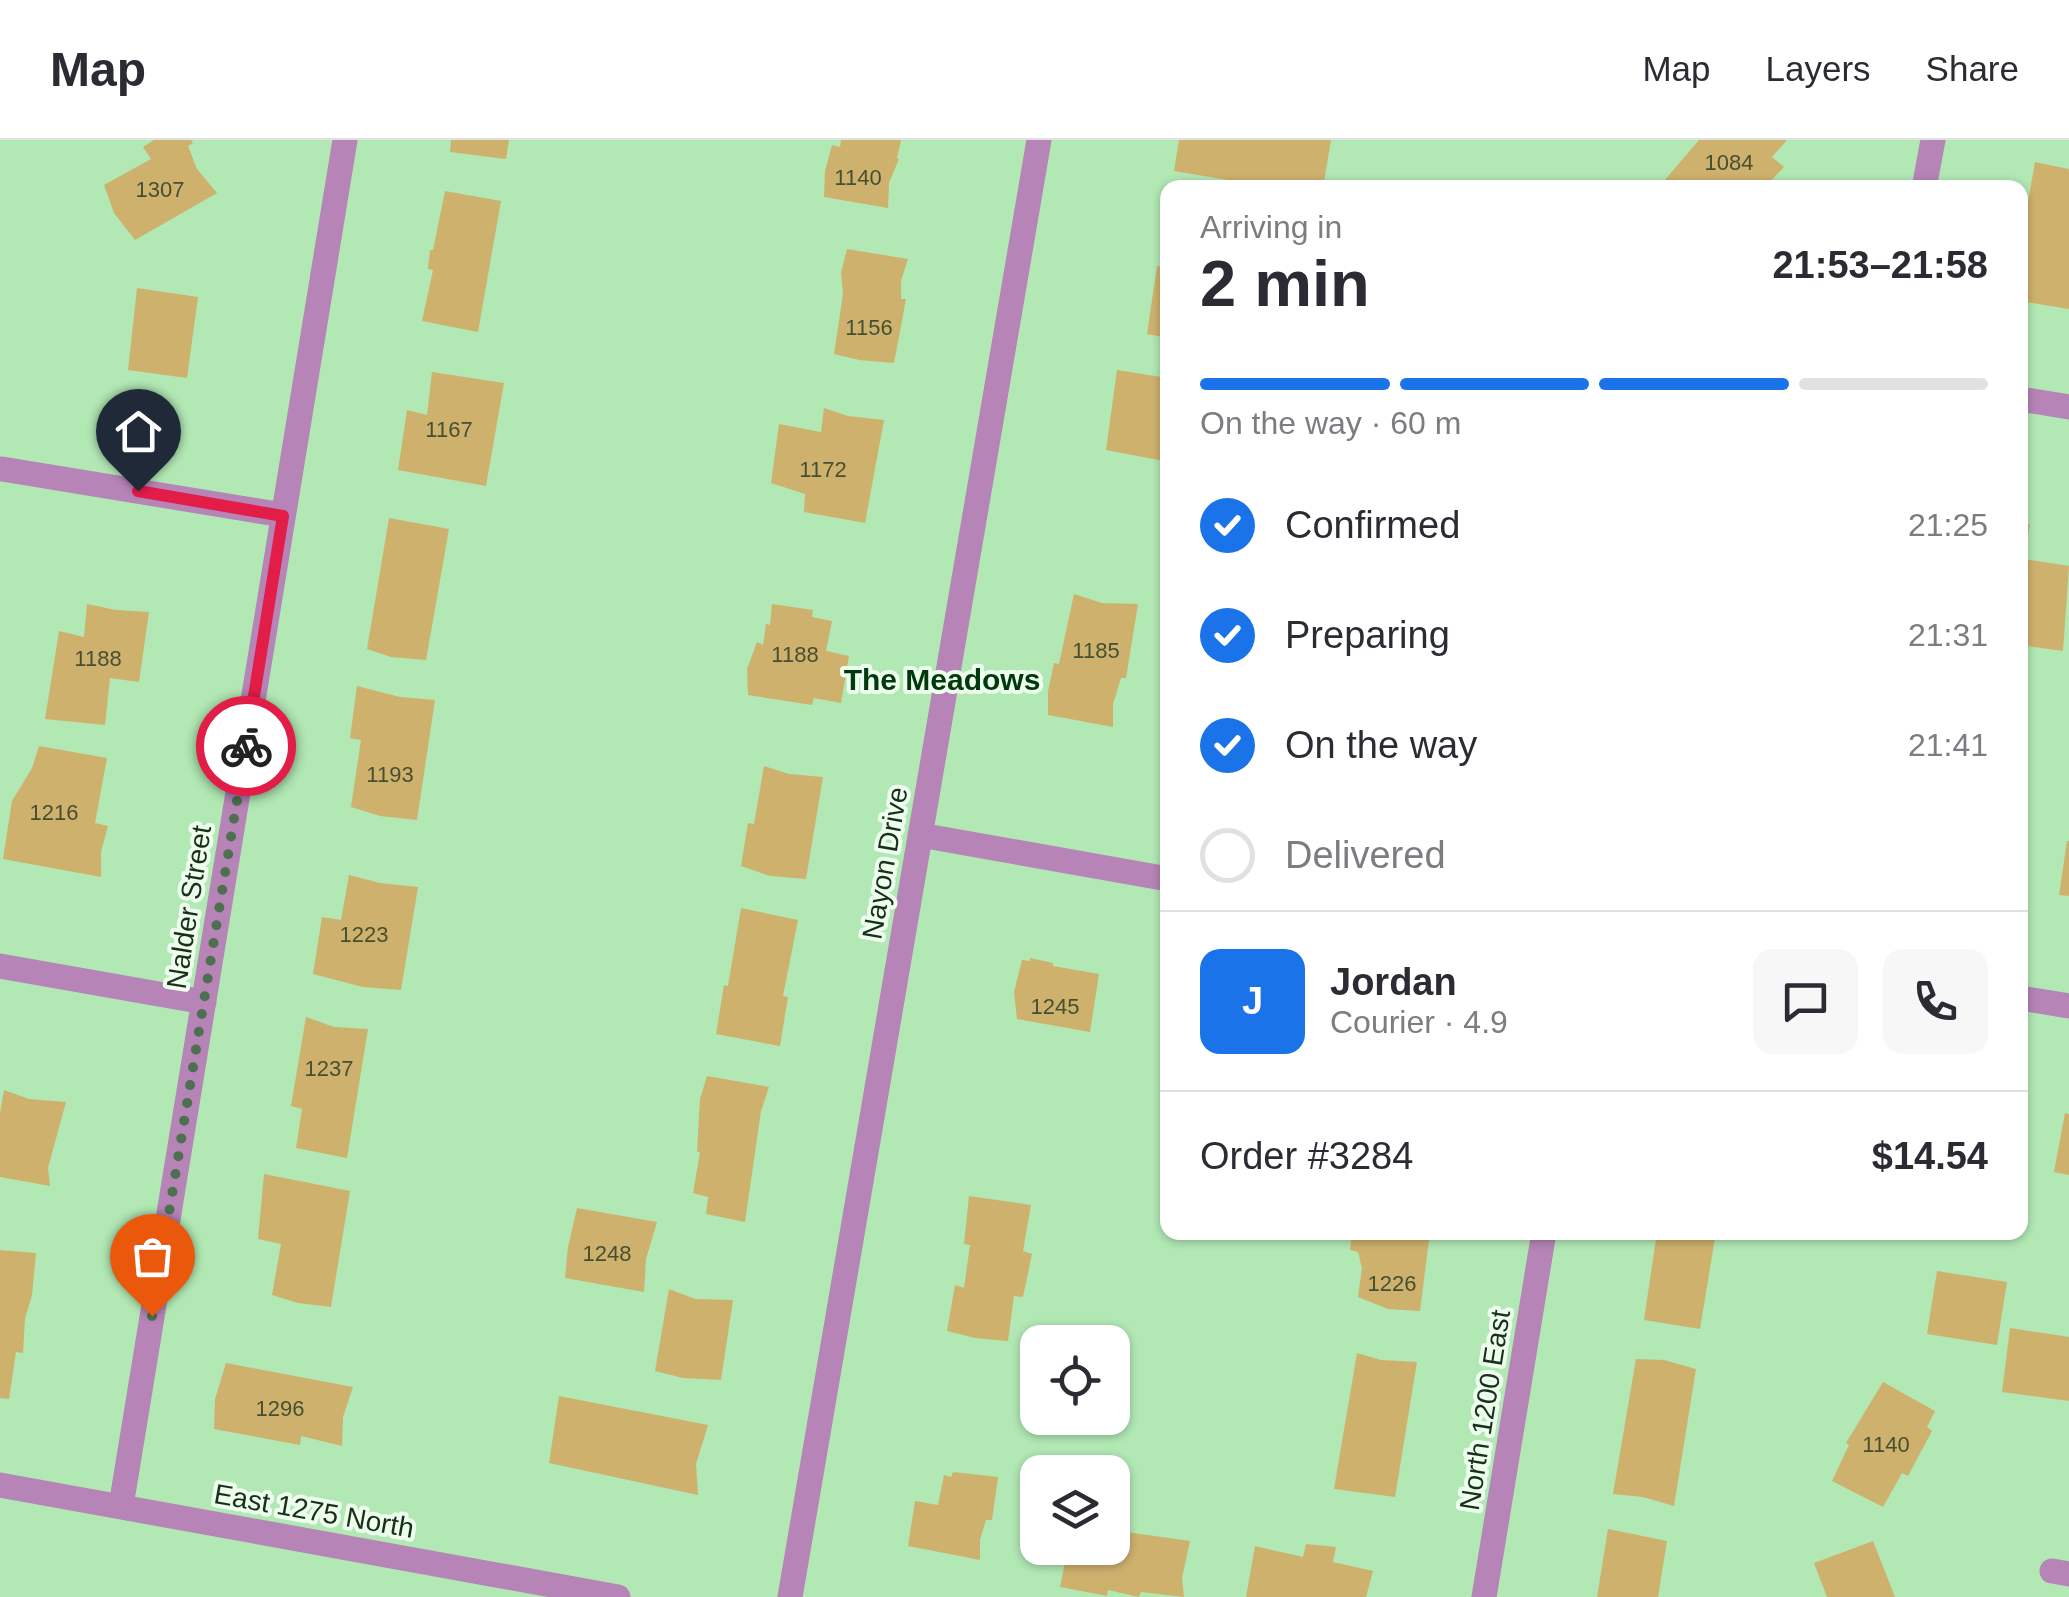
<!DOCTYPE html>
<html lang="en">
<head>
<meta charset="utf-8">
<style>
	:root { --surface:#fff; --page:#f7f7f7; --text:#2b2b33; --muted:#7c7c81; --line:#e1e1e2; --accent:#1a73e8 }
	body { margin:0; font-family:Arial,sans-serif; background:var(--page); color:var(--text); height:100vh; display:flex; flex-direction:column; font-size:38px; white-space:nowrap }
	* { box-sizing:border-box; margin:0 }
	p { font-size:32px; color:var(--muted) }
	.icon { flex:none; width:55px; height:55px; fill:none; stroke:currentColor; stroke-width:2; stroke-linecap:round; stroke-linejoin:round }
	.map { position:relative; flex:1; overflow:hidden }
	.panel { position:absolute; left:1160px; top:40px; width:868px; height:1060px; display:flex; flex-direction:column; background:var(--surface); border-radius:20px; box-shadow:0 2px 8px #0004 }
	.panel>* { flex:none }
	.buttons { position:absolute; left:1020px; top:1185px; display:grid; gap:20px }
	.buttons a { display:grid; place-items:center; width:110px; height:110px; border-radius:20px; background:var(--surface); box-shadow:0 2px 8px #0004; font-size:50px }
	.pin { position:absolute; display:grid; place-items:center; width:85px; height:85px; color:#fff; margin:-102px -42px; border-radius:50% 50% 50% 0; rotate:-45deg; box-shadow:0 0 10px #0007 }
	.pin .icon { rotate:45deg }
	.courier { position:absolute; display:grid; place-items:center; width:100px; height:100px; margin:-50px; border:8px solid #e11d48; border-radius:50%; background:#fff; color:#222; box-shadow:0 2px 12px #0007 }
	.head em { font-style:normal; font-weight:600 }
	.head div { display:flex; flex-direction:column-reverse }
	.head { display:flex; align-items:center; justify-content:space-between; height:170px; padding:0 40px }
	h1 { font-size:65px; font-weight:600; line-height:75px }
	.bar { display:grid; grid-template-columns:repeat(4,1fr); gap:15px 10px; align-content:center; height:120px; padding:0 40px }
	.bar i { height:12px; border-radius:8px; background:var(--line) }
	.bar .current { background:var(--accent) }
	.bar p { grid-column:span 4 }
	.line { display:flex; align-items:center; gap:25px; padding:0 40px; border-top:2px solid var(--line) }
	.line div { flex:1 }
	.round { display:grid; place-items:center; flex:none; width:105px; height:105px; border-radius:20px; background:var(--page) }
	ol { padding:0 40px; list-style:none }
	li { display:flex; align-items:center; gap:30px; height:110px }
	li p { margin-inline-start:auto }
	li .icon { padding:10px; border-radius:50%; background:var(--accent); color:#fff; stroke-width:4 }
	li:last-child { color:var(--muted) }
	li i { width:55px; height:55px; border:5px solid var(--line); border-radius:50% }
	header { display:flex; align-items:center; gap:60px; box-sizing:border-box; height:140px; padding:0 50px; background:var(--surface); border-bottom:2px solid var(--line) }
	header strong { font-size:48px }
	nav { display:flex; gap:55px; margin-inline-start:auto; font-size:35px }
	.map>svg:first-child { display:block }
</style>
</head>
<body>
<header>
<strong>Map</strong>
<nav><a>Map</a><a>Layers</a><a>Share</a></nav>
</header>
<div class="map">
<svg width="2069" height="1457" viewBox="0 0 2069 1457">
	<rect width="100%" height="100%" fill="#b1e8b4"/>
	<path fill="#cfb16e" d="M 154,0 L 191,0 L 193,3 L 188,6 L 197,29 L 217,53 L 135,100 L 114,73 L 104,45 L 151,19 L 143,7 Z
		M 451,0 L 509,0 L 506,19 L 450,12 Z
		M 841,0 L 901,0 L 897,18 L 899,19 L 889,43 L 888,68 L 824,57 L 825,31 L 832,5 L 840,7 Z
		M 1179,0 L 1331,0 L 1323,48 L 1253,48 L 1246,46 L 1246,43 L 1174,31 Z
		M 1699,0 L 1787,0 L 1772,17 L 1784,27 L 1764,48 L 1658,48 Z
		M 2035,22 L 2069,29 L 2069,169 L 2020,161 L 2020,107 Z
		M 445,51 L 501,61 L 478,192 L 422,181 L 433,130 L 428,129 L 430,110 L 433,110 Z
		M 847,109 L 908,119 L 901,141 L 901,159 L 906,159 L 894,223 L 859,220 L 834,214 L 843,154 L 841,133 Z
		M 1157,126 L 1168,128 L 1168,198 L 1147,194 Z
		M 137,148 L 198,157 L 187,238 L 128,230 Z
		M 1117,230 L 1168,238 L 1164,321 L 1106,310 Z
		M 432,232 L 504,243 L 486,346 L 398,330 L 407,270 L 427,275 Z
		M 824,268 L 848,276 L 884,280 L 865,383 L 804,372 L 805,354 L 771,343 L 779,284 L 821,292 Z
		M 389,378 L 449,389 L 426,520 L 391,517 L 367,509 Z
		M 2020,383 L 2030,384 L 2023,419 L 2069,426 L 2063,511 L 2020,505 Z
		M 1074,454 L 1102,463 L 1138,464 L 1126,538 L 1121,538 L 1113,564 L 1113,587 L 1048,575 L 1048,551 L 1054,523 L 1059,524 Z
		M 87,464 L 116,470 L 149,472 L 139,542 L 110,538 L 105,585 L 45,579 L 59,491 L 84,497 Z
		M 772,464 L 813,470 L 812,477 L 832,481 L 826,511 L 849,516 L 841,563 L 814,558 L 812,565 L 748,555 L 747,529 L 757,502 L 763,505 L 766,484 L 770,485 Z
		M 357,546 L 400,557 L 435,560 L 417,680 L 380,676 L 351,667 L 361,600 L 350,598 Z
		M 39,606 L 107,618 L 95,683 L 108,686 L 101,712 L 101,737 L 3,719 L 12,661 L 32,628 Z
		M 764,626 L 789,634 L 823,637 L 806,739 L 770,736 L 741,726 L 748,683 L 754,684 Z
		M 2067,701 L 2069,701 L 2069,756 L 2059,755 Z
		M 349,735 L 380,743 L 418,747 L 401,850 L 363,847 L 313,834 L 322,777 L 341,780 Z
		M 741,768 L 798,780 L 783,856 L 788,857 L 780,906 L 716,894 L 724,845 L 728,846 Z
		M 1030,818 L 1053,823 L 1053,826 L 1099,834 L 1090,892 L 1017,879 L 1014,852 L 1022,820 L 1030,821 Z
		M 306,877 L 334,887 L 368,889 L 347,1018 L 296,1008 L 302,969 L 291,966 Z
		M 707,936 L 769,947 L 761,971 L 745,1082 L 706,1074 L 708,1057 L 693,1053 L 700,1012 L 697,1012 L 700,959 Z
		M 4,950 L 29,959 L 66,962 L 48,1028 L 50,1046 L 0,1037 L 0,973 Z
		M 2065,973 L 2069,974 L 2069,1035 L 2054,1032 Z
		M 264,1034 L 350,1051 L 331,1167 L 298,1163 L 272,1155 L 281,1104 L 258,1099 Z
		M 969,1056 L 1031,1065 L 1023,1111 L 1032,1114 L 1023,1157 L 1014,1156 L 1008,1201 L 975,1198 L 947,1191 L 955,1145 L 964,1148 L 970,1105 L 964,1104 Z
		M 577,1068 L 657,1082 L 646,1119 L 644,1152 L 565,1138 L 568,1107 Z
		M 1352,1092 L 1434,1092 L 1432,1100 L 1429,1100 L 1420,1171 L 1388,1169 L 1358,1157 L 1362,1128 L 1358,1112 L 1350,1110 Z
		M 1657,1092 L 1716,1092 L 1700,1189 L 1644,1180 Z
		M 0,1110 L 36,1113 L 32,1155 L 25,1179 L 23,1213 L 16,1212 L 9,1259 L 0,1258 Z
		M 1937,1131 L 2007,1142 L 1997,1205 L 1927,1194 Z
		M 669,1149 L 695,1159 L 733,1160 L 721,1240 L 683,1238 L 655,1231 Z
		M 2010,1188 L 2069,1197 L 2069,1261 L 2002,1252 Z
		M 1357,1213 L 1381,1220 L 1417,1222 L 1395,1357 L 1334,1349 Z
		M 1636,1219 L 1664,1220 L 1696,1229 L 1674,1366 L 1643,1357 L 1613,1354 Z
		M 226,1223 L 353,1247 L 343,1277 L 342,1306 L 301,1296 L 300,1305 L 214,1289 L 215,1259 Z
		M 1883,1242 L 1935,1271 L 1927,1287 L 1932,1291 L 1908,1336 L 1902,1333 L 1883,1367 L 1832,1341 L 1849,1305 L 1846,1303 Z
		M 559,1256 L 708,1285 L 696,1324 L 698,1355 L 549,1323 Z
		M 953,1332 L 998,1337 L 992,1380 L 986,1380 L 980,1400 L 980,1420 L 908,1406 L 915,1361 L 938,1365 L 944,1335 L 951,1337 Z
		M 1608,1389 L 1667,1401 L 1658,1457 L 1597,1457 Z
		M 1112,1390 L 1190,1401 L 1182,1438 L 1184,1457 L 1141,1452 L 1139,1457 L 1108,1450 L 1107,1456 L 1060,1447 L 1068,1408 L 1112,1408 Z
		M 1873,1401 L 1895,1457 L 1827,1457 L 1814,1423 Z
		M 1306,1404 L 1336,1407 L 1333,1422 L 1373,1431 L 1366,1457 L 1246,1457 L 1255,1406 L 1303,1417 Z"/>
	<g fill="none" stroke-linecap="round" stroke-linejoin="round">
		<path stroke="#b684b6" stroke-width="25" d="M 1924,48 L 1933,0
			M 2020,259 L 2069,267
			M 2,329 L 283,375
			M 920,695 L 1168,739
			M 0,826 L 204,862
			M 2020,858 L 2069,866
			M 0,1345 L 618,1457
			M 121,1366 L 345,0
			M 2052,1431 L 2069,1434
			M 790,1457 L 1039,0
			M 1484,1457 L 1544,1092"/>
	</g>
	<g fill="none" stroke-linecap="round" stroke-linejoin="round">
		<path stroke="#4e7051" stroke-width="10" stroke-dasharray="0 18" d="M 152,1176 L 246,606"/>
		<path stroke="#e11d48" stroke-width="12" d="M 138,351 L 283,376 L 246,606"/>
	</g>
	<g text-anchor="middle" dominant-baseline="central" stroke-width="8" stroke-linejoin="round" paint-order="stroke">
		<g font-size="22" fill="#465030">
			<text x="1729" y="22">1084</text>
			<text x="858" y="37">1140</text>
			<text x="160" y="49">1307</text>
			<text x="869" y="187">1156</text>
			<text x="449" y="289">1167</text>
			<text x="823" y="329">1172</text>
			<text x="1096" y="510">1185</text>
			<text x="795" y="514">1188</text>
			<text x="98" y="518">1188</text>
			<text x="390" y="634">1193</text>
			<text x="54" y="672">1216</text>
			<text x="364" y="794">1223</text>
			<text x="1055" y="866">1245</text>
			<text x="329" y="928">1237</text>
			<text x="607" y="1113">1248</text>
			<text x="1392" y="1143">1226</text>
			<text x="280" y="1268">1296</text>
			<text x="1886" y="1304">1140</text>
		</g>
		<g font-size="28" fill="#192f1b" stroke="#edfeee">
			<text transform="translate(885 723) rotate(-80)">Nayon Drive</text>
			<text transform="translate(189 767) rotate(-81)">Nalder Street</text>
			<text transform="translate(1485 1270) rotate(-81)">North 1200 East</text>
			<text transform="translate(314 1371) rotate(10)">East 1275 North</text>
		</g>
		<g font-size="30" font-weight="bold" fill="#00390c" stroke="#edfeee">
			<text x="942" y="539">The Meadows</text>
		</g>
	</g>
</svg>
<div class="buttons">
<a><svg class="icon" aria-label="locate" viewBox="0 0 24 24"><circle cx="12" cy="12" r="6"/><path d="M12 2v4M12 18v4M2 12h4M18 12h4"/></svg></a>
<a><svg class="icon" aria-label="layers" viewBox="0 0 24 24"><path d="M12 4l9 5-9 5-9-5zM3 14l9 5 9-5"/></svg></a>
</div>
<div class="pin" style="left:152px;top:1176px;background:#ea580c"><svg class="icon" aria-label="bag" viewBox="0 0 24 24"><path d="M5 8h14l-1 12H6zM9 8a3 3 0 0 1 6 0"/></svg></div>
<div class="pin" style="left:138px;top:351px;background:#1f2937"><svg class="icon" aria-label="home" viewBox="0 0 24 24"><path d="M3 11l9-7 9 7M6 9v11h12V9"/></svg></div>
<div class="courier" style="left:246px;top:606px"><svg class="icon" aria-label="bike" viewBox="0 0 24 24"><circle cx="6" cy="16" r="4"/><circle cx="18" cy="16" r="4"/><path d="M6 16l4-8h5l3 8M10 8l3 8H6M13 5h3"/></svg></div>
<section class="panel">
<div class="head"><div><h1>2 min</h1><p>Arriving in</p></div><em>21:53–21:58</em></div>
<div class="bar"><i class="current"></i><i class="current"></i><i class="current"></i><i></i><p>On the way · 60 m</p></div>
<ol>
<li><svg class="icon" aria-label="check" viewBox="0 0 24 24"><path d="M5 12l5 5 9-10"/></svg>Confirmed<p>21:25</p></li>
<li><svg class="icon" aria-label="check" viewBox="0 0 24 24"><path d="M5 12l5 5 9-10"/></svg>Preparing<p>21:31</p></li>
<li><svg class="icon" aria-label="check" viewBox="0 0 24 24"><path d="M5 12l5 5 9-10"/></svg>On the way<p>21:41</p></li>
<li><i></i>Delivered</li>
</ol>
<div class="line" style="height:180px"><b class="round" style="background:var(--accent);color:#fff">J</b><div><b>Jordan</b><p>Courier · 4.9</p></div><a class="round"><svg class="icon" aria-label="chat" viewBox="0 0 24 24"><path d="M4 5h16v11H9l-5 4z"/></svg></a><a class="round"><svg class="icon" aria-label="phone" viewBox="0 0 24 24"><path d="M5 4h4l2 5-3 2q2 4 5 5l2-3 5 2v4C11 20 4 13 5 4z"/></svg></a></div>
<div class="line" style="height:130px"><div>Order #3284</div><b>$14.54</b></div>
</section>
</div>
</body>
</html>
